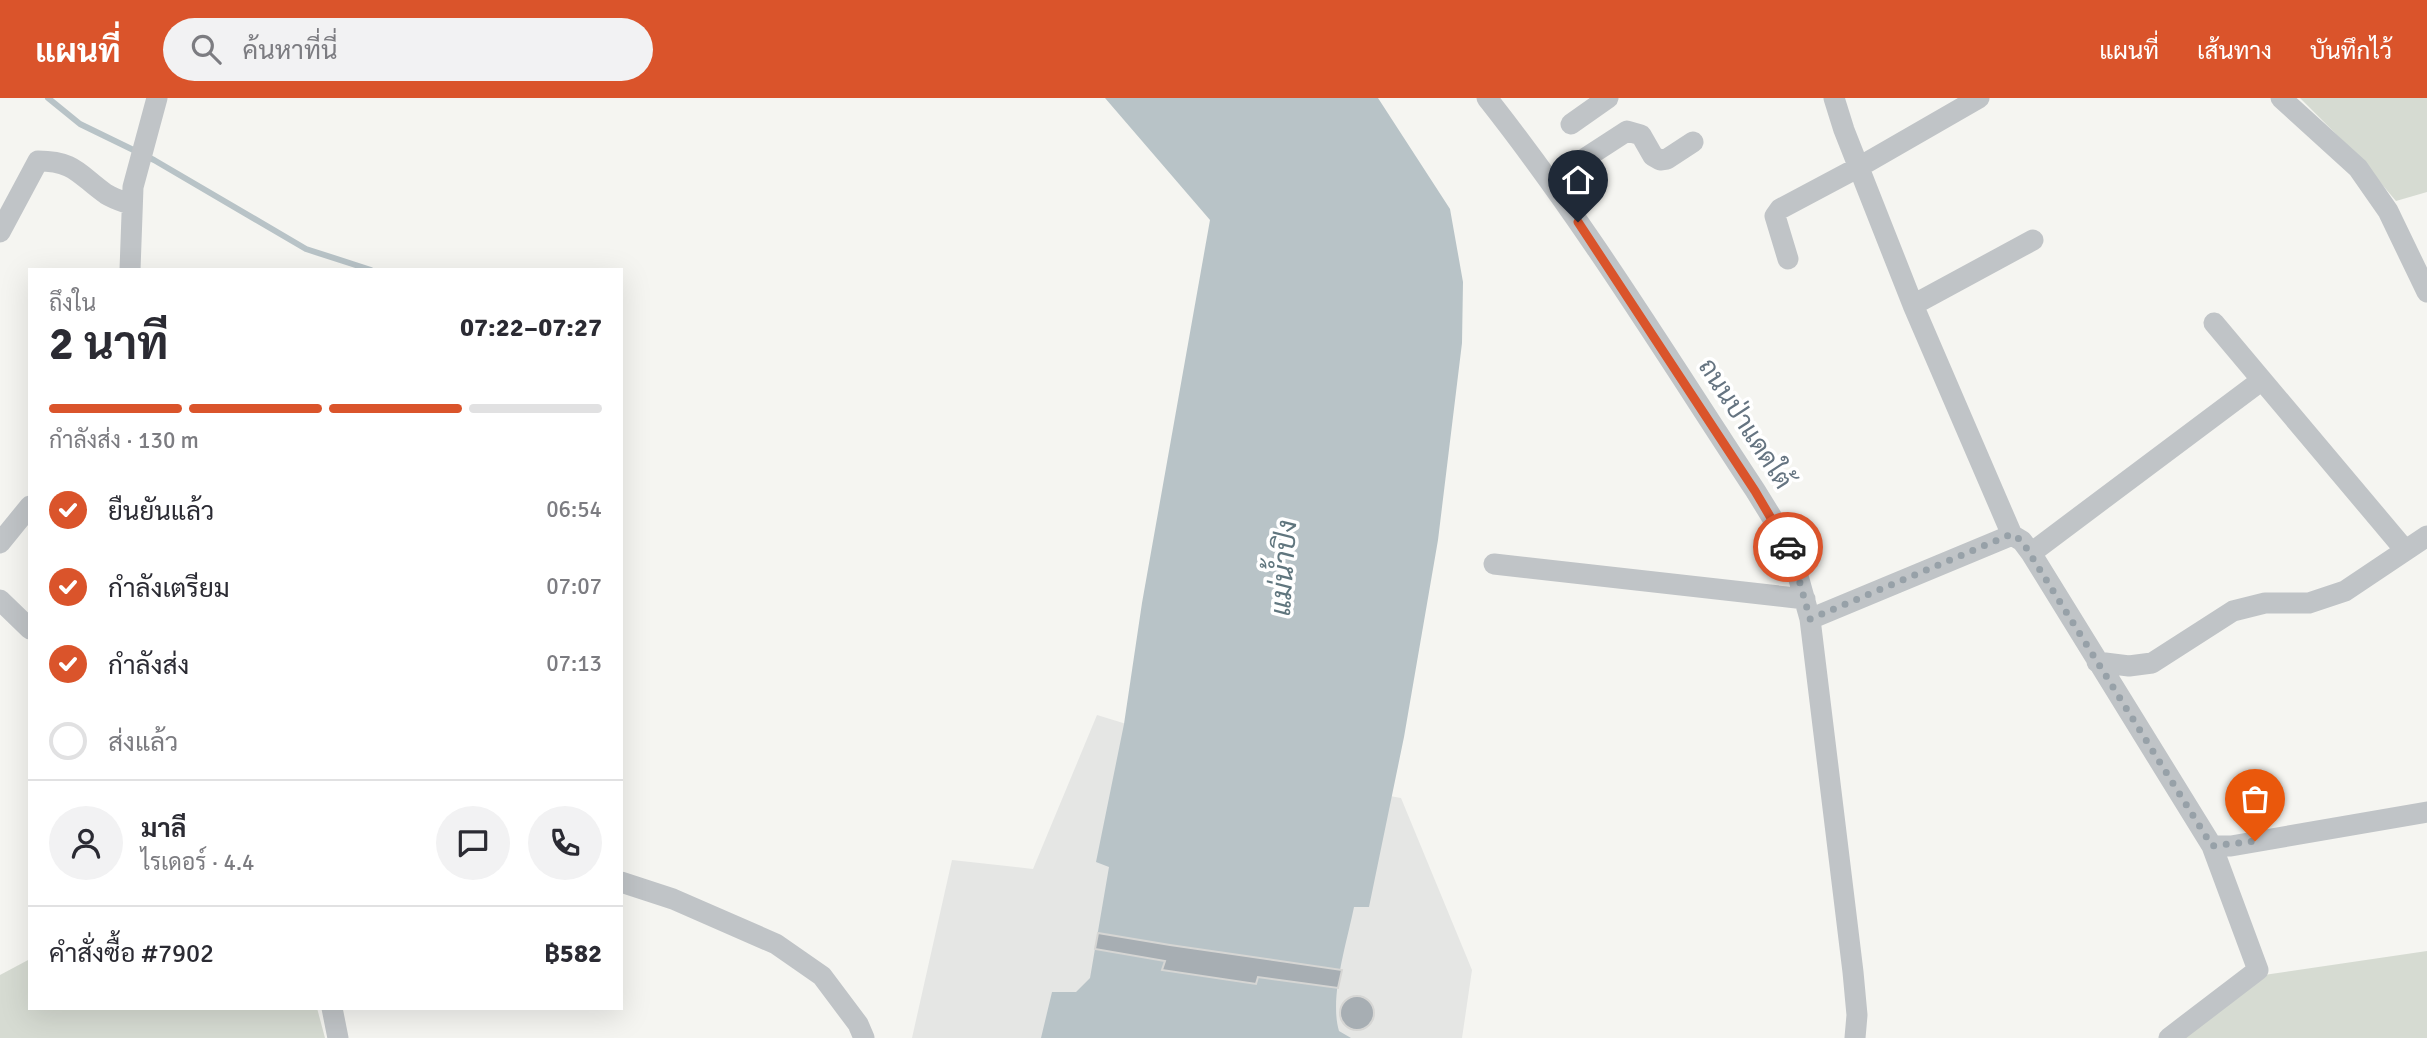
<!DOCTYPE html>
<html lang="th">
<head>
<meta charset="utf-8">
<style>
	:root { --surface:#fff; --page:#f2f2f3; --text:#2b2b33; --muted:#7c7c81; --line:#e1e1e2; --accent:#da542b }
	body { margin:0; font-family:Signika,Sarabun,sans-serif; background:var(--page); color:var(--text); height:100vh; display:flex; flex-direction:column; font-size:26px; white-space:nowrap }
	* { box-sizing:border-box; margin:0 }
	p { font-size:23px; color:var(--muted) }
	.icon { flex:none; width:38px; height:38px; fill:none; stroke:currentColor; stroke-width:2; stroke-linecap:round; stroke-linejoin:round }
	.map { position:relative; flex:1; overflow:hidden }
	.panel { position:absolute; left:28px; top:170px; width:595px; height:742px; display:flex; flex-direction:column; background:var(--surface); border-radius:0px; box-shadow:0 7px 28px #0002 }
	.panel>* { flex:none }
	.pin { position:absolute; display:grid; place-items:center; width:60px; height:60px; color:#fff; margin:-72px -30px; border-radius:50% 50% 50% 0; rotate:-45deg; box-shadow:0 0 7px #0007 }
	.pin .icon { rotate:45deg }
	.courier { position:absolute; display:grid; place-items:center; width:70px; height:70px; margin:-35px; border:5px solid #da542b; border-radius:50%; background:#fff; color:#222; box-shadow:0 2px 9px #0007 }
	.head em { font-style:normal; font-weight:700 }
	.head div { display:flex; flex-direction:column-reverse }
	.head { display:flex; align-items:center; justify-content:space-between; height:119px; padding:0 21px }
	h1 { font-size:46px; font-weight:700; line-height:52px }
	.bar { display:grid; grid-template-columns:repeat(4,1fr); gap:10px 7px; align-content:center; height:84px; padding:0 21px }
	.bar i { height:9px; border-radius:5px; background:var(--line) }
	.bar .on { background:var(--accent) }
	.bar p { grid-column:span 4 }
	.line { display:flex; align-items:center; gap:18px; padding:0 21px; border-top:2px solid var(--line) }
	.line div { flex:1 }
	.round { display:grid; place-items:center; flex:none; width:74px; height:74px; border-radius:37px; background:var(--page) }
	ol { padding:0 21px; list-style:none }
	li { display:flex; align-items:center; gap:21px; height:77px }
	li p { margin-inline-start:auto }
	li .icon { padding:7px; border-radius:50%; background:var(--accent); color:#fff; stroke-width:4 }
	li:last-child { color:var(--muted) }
	li i { width:38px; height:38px; border:4px solid var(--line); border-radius:50% }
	header { display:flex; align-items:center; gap:42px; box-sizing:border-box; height:98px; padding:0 35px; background:var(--accent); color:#fff }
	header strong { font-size:33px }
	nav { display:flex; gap:38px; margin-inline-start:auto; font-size:24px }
	.search { width:490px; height:63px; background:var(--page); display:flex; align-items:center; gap:18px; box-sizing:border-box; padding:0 24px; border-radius:38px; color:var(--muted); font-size:26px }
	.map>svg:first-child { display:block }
</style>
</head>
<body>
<header>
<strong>แผนที่</strong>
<div class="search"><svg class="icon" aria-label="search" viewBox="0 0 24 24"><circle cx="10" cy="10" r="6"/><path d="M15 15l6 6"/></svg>ค้นหาที่นี่</div>
<nav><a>แผนที่</a><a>เส้นทาง</a><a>บันทึกไว้</a></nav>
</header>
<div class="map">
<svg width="2427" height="940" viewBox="0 0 2427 940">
	<rect width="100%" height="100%" fill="#f5f5f1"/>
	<path fill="#e5e6e4" d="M 1097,617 L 1319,685 L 1401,700 L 1472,872 L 1462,940 L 912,940 L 952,762 L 1033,771 Z"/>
	<path fill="#d6dbd2" d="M 2300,0 L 2427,0 L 2427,94 L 2396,103 L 2357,57 Z
		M 2427,853 L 2427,940 L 2184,940 L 2264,877 Z
		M 30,861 L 30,910 L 317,910 L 325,940 L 0,940 L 0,877 Z"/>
	<path fill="#b8c3c7" d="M 1105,0 L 1378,0 L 1450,111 L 1463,184 L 1462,245 L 1438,442 L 1404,639 L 1369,809 L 1354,809 C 1347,844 1329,900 1339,933 L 1351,940 L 1041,940 L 1052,894 L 1076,894 L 1090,880 L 1109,769 L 1096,764 L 1124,626 L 1142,505 L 1210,122 Z"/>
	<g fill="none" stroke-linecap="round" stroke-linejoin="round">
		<path stroke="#b8c3c7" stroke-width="6" d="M 48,0 L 80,26 L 154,62 L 306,151 L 371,172"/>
	</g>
	<path fill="#a7aeb3" stroke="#d6d6d4" stroke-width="2" d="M 1098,835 L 1170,847 L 1342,872 L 1338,890 L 1258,879 L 1256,886 L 1162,872 L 1165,863 L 1095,851 Z
		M1340 915a17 17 0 1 1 34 0a17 17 0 1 1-34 0Z"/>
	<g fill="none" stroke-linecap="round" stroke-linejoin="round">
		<path stroke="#c0c4c7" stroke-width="21" d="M 1487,0 C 1585,124 1668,260 1755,392 L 1776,426 L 1793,460 L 1810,521 L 1853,874 L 1857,917 L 1855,940
			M 1834,0 L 1844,32 L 1913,207 L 2012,437 L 2022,443 L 2031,455 L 2212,748 L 2258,872 L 2169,940
			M 2281,0 L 2358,70 L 2388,113 L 2427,194
			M 1571,26 L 1608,0
			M 1550,83 L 1627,33 L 1641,37 L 1653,58 L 1660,62 L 1667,61 L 1693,44
			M 0,134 L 38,63 C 75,63 79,77 106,96 C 114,101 124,104 132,107
			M 1788,161 L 1775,118 L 1780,111 L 1859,69 L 1979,0
			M 130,172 L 133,89 L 157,0
			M 1913,207 L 2033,142
			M 2214,225 L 2405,452
			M 0,445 L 30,408
			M 2031,455 L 2262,282
			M 1494,466 L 1805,501
			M 0,502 L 30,531
			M 1810,521 L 2012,437
			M 2097,564 L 2129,568 L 2152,565 L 2233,513 L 2265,505 L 2309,505 L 2345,493 L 2427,438
			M 2212,748 L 2231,748 L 2427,714
			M 621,784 L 673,801 L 776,846 L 822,878 L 858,926 L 864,940
			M 332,910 L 338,940"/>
	</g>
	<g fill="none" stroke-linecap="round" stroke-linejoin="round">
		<path stroke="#97a1a8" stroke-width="7" stroke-dasharray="0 12.6" d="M 1788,449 L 1793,460 L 1810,521 L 2012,436 L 2022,443 L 2212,748 L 2255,743"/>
		<path stroke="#da542b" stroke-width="9" d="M 1578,124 L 1755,393 L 1788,449"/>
	</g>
	<g text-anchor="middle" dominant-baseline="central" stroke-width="7" stroke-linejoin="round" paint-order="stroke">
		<g font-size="26" fill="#657481" stroke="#fff">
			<text transform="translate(1745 326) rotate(57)">ถนนป่าแดดใต้</text>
		</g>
		<g font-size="28" font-style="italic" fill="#60767e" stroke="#fff">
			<text transform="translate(1284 470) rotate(-86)">แม่น้ำปิง</text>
		</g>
	</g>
</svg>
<div class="pin" style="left:2255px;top:743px;background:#ea580c"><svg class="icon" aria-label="bag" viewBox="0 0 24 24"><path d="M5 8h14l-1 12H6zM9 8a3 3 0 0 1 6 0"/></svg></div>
<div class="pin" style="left:1578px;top:124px;background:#1f2937"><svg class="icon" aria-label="home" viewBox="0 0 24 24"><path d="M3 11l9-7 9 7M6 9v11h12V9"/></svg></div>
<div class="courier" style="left:1788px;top:449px"><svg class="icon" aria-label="car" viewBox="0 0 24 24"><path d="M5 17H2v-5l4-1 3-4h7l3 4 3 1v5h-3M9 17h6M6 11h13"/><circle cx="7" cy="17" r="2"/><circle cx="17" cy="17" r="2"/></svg></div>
<section class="panel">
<div class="head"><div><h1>2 นาที</h1><p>ถึงใน</p></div><em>07:22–07:27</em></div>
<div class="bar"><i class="on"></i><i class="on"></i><i class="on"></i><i></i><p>กำลังส่ง · 130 m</p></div>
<ol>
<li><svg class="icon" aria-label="check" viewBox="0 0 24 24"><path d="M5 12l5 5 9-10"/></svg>ยืนยันแล้ว<p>06:54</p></li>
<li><svg class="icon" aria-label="check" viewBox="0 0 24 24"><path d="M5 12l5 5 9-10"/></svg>กำลังเตรียม<p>07:07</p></li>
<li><svg class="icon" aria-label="check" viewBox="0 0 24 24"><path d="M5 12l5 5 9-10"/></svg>กำลังส่ง<p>07:13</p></li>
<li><i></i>ส่งแล้ว</li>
</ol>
<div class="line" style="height:126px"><a class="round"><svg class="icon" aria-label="person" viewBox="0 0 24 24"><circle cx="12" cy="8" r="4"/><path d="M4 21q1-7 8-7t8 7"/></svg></a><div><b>มาลี</b><p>ไรเดอร์ · 4.4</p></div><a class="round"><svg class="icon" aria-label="chat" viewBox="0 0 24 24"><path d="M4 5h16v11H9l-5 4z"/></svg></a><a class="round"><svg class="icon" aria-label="phone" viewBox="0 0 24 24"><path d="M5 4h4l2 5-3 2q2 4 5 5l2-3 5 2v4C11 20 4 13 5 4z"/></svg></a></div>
<div class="line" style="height:91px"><div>คำสั่งซื้อ #7902</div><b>฿582</b></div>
</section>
</div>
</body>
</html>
